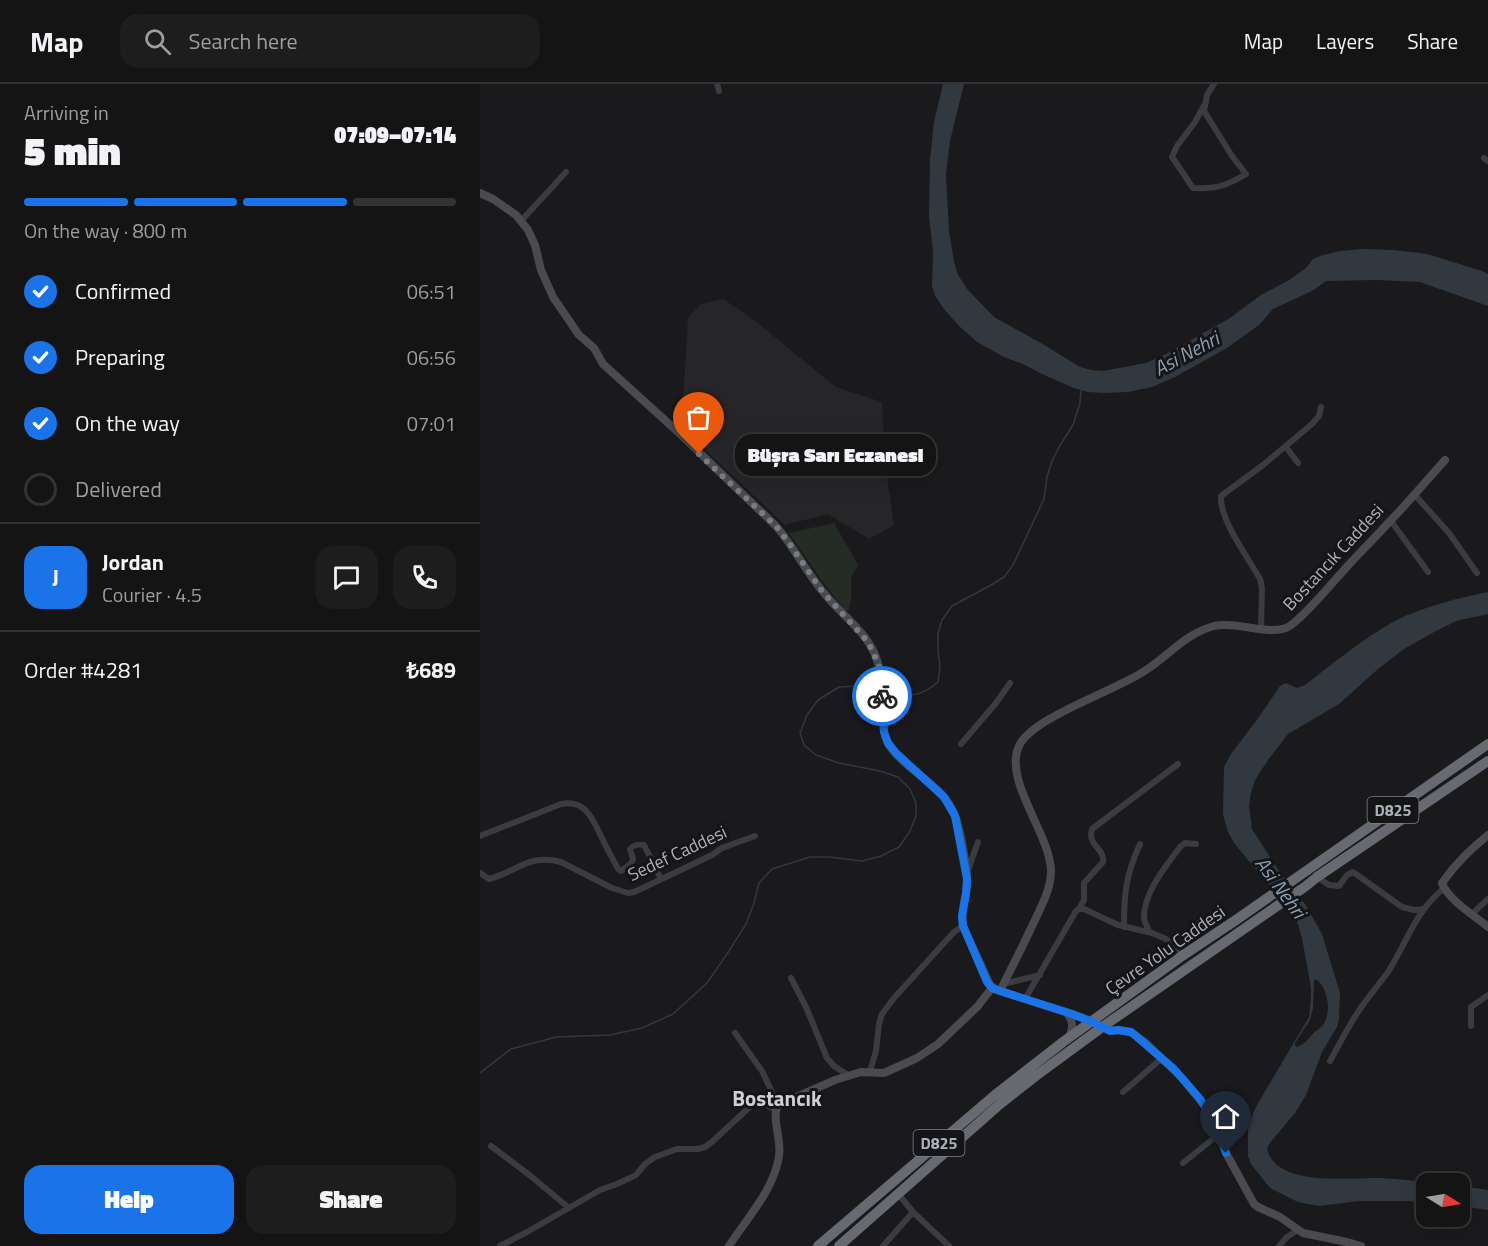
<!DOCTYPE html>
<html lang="en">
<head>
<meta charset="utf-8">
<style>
	:root { --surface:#141415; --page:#1d1d1e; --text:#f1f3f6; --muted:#9d9ea0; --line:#333334; --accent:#1a73e8 }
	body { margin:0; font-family:"Titillium Web",sans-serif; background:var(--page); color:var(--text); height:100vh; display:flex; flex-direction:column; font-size:22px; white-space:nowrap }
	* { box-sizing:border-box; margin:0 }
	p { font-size:20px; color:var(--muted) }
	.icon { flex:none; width:33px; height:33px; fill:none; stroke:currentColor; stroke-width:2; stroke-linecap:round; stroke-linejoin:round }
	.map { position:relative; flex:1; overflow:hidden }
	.panel { display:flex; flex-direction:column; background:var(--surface); width:480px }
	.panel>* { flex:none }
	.needle { width:39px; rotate:101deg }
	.fabs { position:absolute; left:936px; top:1089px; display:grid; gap:12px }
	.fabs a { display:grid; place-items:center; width:54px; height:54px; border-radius:12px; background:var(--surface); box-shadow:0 6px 24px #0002,0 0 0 2px var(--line); font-size:30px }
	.pin { position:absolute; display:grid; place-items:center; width:51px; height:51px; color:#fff; margin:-62px -26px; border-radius:50% 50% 50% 0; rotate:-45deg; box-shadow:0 0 6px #0007 }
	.pin .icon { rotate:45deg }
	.courier { position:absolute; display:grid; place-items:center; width:60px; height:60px; margin:-30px; border:4px solid #1a73e8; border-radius:50%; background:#fff; color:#222; box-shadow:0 2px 8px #0007 }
	.bubble { position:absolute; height:42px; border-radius:18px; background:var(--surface); box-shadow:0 6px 24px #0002,0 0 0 2px var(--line); font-size:20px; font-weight:800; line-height:42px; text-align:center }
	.overview em { font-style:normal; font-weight:800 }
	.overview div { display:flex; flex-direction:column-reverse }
	.overview { display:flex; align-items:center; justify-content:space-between; height:102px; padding:0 24px }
	h1 { font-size:39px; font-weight:800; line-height:45px }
	.bar { display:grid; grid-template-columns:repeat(4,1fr); gap:9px 6px; align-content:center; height:72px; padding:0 24px }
	.bar i { height:8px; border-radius:4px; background:var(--line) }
	.bar .on { background:var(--accent) }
	.bar p { grid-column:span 4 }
	.line { display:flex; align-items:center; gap:15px; padding:0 24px; border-top:2px solid var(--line) }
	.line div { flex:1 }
	.round { display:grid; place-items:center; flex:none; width:63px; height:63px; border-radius:18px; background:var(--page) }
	ol { padding:0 24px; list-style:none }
	li { display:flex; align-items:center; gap:18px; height:66px }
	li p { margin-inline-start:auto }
	li .icon { padding:6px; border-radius:50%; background:var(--accent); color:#fff; stroke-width:4 }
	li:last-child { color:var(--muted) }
	li i { width:33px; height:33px; border:3px solid var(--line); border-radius:50% }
	.button { display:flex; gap:12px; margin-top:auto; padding:12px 24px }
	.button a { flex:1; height:69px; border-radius:18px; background:var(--accent); color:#fff; font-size:24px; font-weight:800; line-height:69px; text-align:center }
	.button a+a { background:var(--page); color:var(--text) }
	header { display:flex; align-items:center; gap:36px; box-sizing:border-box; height:84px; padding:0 30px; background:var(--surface); border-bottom:2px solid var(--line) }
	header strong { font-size:28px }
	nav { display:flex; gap:33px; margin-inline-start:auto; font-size:21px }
	.search { width:420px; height:54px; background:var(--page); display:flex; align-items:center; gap:15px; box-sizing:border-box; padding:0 21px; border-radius:18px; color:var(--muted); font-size:22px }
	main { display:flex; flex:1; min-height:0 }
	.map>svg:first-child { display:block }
</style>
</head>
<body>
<header>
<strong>Map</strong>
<div class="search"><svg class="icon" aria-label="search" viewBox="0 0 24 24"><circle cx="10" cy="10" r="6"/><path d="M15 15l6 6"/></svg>Search here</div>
<nav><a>Map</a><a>Layers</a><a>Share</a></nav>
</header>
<main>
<section class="panel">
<div class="overview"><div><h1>5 min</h1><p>Arriving in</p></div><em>07:09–07:14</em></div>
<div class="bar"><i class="on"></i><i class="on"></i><i class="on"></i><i></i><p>On the way · 800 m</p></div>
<ol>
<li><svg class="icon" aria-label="check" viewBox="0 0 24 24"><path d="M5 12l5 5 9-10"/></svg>Confirmed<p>06:51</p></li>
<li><svg class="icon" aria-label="check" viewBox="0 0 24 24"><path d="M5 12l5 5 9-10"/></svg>Preparing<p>06:56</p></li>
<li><svg class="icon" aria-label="check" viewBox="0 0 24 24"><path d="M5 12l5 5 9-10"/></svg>On the way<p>07:01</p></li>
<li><i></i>Delivered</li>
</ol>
<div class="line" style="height:108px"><b class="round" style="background:var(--accent);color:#fff">J</b><div><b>Jordan</b><p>Courier · 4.5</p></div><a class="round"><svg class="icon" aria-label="chat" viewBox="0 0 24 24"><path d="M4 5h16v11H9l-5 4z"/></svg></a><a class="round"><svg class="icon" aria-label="phone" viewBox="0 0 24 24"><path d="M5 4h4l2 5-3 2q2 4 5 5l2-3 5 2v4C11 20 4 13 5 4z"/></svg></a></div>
<div class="line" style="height:78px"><div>Order #4281</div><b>₺689</b></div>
<div class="button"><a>Help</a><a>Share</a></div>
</section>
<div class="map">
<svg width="1008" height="1162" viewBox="0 0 1008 1162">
	<rect width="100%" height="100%" fill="#1a1a1c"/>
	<path fill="#262629" d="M 243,215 L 269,232 L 356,303 L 402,318 L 405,380 L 414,441 L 389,455 L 348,430 L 305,441 L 206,348 L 202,336 L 208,234 L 221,220 Z"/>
	<path fill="#242c25" d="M 354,439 L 378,481 L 371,494 L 371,515 L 369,526 L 365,526 L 342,497 L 309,449 Z"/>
	<path fill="#31383f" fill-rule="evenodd" d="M 463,0 L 484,0 L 470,57 L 466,90 L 469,147 L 474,178 L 478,191 L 488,206 L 514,233 L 561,259 L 600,283 L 611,286 L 623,287 L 666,279 L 684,271 L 750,234 L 781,211 L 809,196 L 826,184 L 833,175 L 840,172 L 859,167 L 884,165 L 914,166 L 947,170 L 1002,187 L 1008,190 L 1008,222 L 940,198 L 897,196 L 846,197 L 832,207 L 793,225 L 779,241 L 747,264 L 695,293 L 672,303 L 648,308 L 624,309 L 608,308 L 594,304 L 562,290 L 543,280 L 524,273 L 497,258 L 479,242 L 464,225 L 455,212 L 452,202 L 453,168 L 449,132 L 450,76 L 454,38 Z
		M 1008,508 L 1008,530 L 976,537 L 954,548 L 924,565 L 898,585 L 859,620 L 808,650 L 788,676 L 775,696 L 771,709 L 769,721 L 772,745 L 801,790 L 825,820 L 842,850 L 860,909 L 859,935 L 857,943 L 842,968 L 826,1011 L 815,1029 L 789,1060 L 787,1065 C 797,1104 870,1093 901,1094 C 920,1095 939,1097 957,1099 L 946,1100 L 946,1119 L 929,1117 L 879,1117 L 839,1122 L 818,1118 L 790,1104 L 771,1080 L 768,1072 L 768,1044 L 772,1032 L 777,1021 L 829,933 L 831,914 L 831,904 L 822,854 L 816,834 L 754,759 L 748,748 L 743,731 L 744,683 L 751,670 L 779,633 L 800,602 L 806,599 L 817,604 L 825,601 C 850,582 876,560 903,544 C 933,525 974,515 1008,508 ZM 834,896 L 837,896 C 848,905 852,928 843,941 C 840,945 835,947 832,951 C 827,956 824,961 817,963 L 815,962 L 815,959 L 830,936 L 833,924 Z
		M 980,1102 L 1008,1106 L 1008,1126 L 980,1122 Z"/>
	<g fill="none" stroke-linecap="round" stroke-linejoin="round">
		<path stroke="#31383f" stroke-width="1.5" d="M 404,607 C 429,612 438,615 458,598 L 460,583 L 458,566 L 458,550 L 462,536 L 472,522 L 511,501 L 524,493 L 533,481 L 564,415 L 567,393 L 572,377 L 579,363 L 593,341 L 600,319 L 601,305
			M 0,989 L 31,965 L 76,953 L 130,951 L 162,944 L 193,930 L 227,899 L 249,867 L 266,840 L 274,819 L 279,799 L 292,785 L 330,773 L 349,773 L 382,777 L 401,772 L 419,763 L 430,747 L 436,732 L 436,719 L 430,705 L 418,693 L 400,687 L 359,679 L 336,671 L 324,661 L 320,649 L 327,631 L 338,616 L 359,603 L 378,602 L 399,606"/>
		<path stroke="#3b3c40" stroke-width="6" d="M 237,0 L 239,7
			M 726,18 L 715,38 L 697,62 L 692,73 L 713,104 C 737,105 746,102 766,90 L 752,72 L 724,27 L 727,11 L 734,0
			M 1004,74 L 1008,77
			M 41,137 L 86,88
			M 806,363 L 818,379
			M 934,410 L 969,449 L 997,489
			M 911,437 L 948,488
			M 781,544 L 782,504 L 780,495 C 769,475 739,435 741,412 L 783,381 L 832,340 L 839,332 L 841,323
			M 481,660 L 516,619 L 530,599
			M 0,752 L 81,720 C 106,715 113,736 122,754 C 127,765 133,775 138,785 L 141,787 L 151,780 L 153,775 L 150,765 C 153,761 159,760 164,761 L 181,795
			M 0,789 L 9,795 C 37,788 49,769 81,778 L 132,804 L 148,809 L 154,808 L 165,803 L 232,771 L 242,764 L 275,752
			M 487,789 L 498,758
			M 837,793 L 849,801 L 859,802 L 867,791 L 873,788 L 922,823 L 934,826 L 943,825
			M 599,825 L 604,816 L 604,799 L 623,778 C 625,764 607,762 612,745 L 698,680
			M 992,830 L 1008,815
			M 644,843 C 644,808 646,791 660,760
			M 669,848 C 668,844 665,839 664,835 C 663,809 686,782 700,763 L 705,759 L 716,760
			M 311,894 L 326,923 L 347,974 L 354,982 L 368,991
			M 523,900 L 560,891
			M 545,915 L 596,827 L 599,825 L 604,825 L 638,841 L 672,849 L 686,855 L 691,859 L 702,872
			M 991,942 L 991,923 L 1008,911
			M 255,949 L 282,987 L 298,1021
			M 850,977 C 860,959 869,941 880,925 C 889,912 899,900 908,888 C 928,857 934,829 964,804
			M 390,987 L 396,967 L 399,940 L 402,930 L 414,914 L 474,848 L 483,842
			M 643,1008 L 682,974
			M 11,1062 L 52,1093 L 89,1124
			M 703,1079 L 739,1050
			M 419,1111 L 433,1128 L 469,1162
			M 20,1162 L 47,1148 L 120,1106 L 137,1100 L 156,1091 L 165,1080 L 175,1073 L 197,1065 L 218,1065 L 225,1063 L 233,1057 L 275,1018 L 280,1017 L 295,1026
			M 403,1162 L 433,1128
			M 799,1162 L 807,1153 L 818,1146"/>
		<path stroke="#494b50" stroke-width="8" d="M 0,109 L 13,115 L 36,131 L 48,146 L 55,161 L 61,186 L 73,213 L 99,251 L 114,264 L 123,280 L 198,348 L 296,442 C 314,463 326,488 344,509 C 361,531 388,548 397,576 C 406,600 397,642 409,661 C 427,689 465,700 476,734 C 481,750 488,786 487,802 C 486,815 480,829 483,842 L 510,901 L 517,906 L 592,930 L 612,937 L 630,947 L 638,946 L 651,948 L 666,959 L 702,994 L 726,1023 L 735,1038 L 746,1069 L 774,1120 L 778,1123 L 800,1133 L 823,1149 L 867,1158 L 881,1162
			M 1008,751 C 990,766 976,779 962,799 C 969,817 994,831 1008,843
			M 520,907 C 531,885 542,864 552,842 C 560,825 571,806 571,787 C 570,749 523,697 539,662 C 552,633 638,606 666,586 C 689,571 707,549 734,542 C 756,537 786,551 806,544 C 818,540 853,498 864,486 C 879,469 895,454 910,437 C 929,418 947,396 965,376
			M 586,928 C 594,937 593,944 589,954
			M 249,1162 C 267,1134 294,1106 299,1072 C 302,1056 291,1034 298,1021 L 355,996 L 381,988 L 404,989 L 437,974 L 458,960 L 497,923 L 512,904"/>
		<path stroke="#676a71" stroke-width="10" d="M 338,1162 L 515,1011 L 583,958 L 702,872 L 756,836 L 1008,660
			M 359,1162 L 520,1020 L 557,991 L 625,941 L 826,802 L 837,793 L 1008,677"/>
	</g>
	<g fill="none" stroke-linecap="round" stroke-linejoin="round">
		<path stroke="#7a7c83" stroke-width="6" stroke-dasharray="0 10.8" d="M 219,370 L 296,442 L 309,459 L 342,507 L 388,558 L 399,581 L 402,612"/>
		<path stroke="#1a73e8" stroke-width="8" d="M 402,612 L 404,648 L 408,659 L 416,669 L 464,713 L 475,732 L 487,795 L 486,809 L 482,832 L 483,842 L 507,898 L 512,904 L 517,906 L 592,930 L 612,938 L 630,947 L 638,946 L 651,948 L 657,953 L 694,985 L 720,1015 L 735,1038 L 746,1069"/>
	</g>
	<g text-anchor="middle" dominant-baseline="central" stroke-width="6" stroke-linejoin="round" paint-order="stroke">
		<g fill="#151517" stroke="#7f8289" stroke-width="1.5">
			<rect x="887.5" y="713" width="51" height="26" rx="4.5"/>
			<rect x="433.5" y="1046" width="51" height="26" rx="4.5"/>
		</g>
		<g font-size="16" font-weight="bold" fill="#adb1ba">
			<text x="913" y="726">D825</text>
			<text x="459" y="1059">D825</text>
		</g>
		<g font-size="18" fill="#adb1ba" stroke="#151517">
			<text transform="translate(853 473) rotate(-47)">Bostancık Caddesi</text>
			<text transform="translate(197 769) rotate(-25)">Sedef Caddesi</text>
			<text transform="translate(685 866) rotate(-35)">Çevre Yolu Caddesi</text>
		</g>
		<g font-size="20" font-style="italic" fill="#889db2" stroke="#151517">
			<text transform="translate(706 269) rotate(-28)">Asi Nehri</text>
			<text transform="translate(801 803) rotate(54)">Asi Nehri</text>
		</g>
		<g font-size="21" font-weight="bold" fill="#ced0d7" stroke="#151517">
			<text x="297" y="1014">Bostancık</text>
		</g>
	</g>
</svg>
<div class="fabs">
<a><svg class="needle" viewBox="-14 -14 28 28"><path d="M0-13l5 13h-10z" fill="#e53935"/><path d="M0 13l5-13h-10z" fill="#9d9ea0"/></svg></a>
</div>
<div class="pin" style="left:219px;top:370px;background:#ea580c"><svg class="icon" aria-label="bag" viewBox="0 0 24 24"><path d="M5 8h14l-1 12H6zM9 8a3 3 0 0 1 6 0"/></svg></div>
<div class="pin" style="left:746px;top:1069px;background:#1f2937"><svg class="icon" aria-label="home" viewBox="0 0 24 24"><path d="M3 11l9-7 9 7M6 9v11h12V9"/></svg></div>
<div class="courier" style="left:402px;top:612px"><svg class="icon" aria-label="bike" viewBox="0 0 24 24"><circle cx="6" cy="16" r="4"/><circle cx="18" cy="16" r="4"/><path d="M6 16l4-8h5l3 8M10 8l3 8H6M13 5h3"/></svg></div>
<div class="bubble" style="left:255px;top:350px;width:201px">Büşra Sarı Eczanesi</div>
</div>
</main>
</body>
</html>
